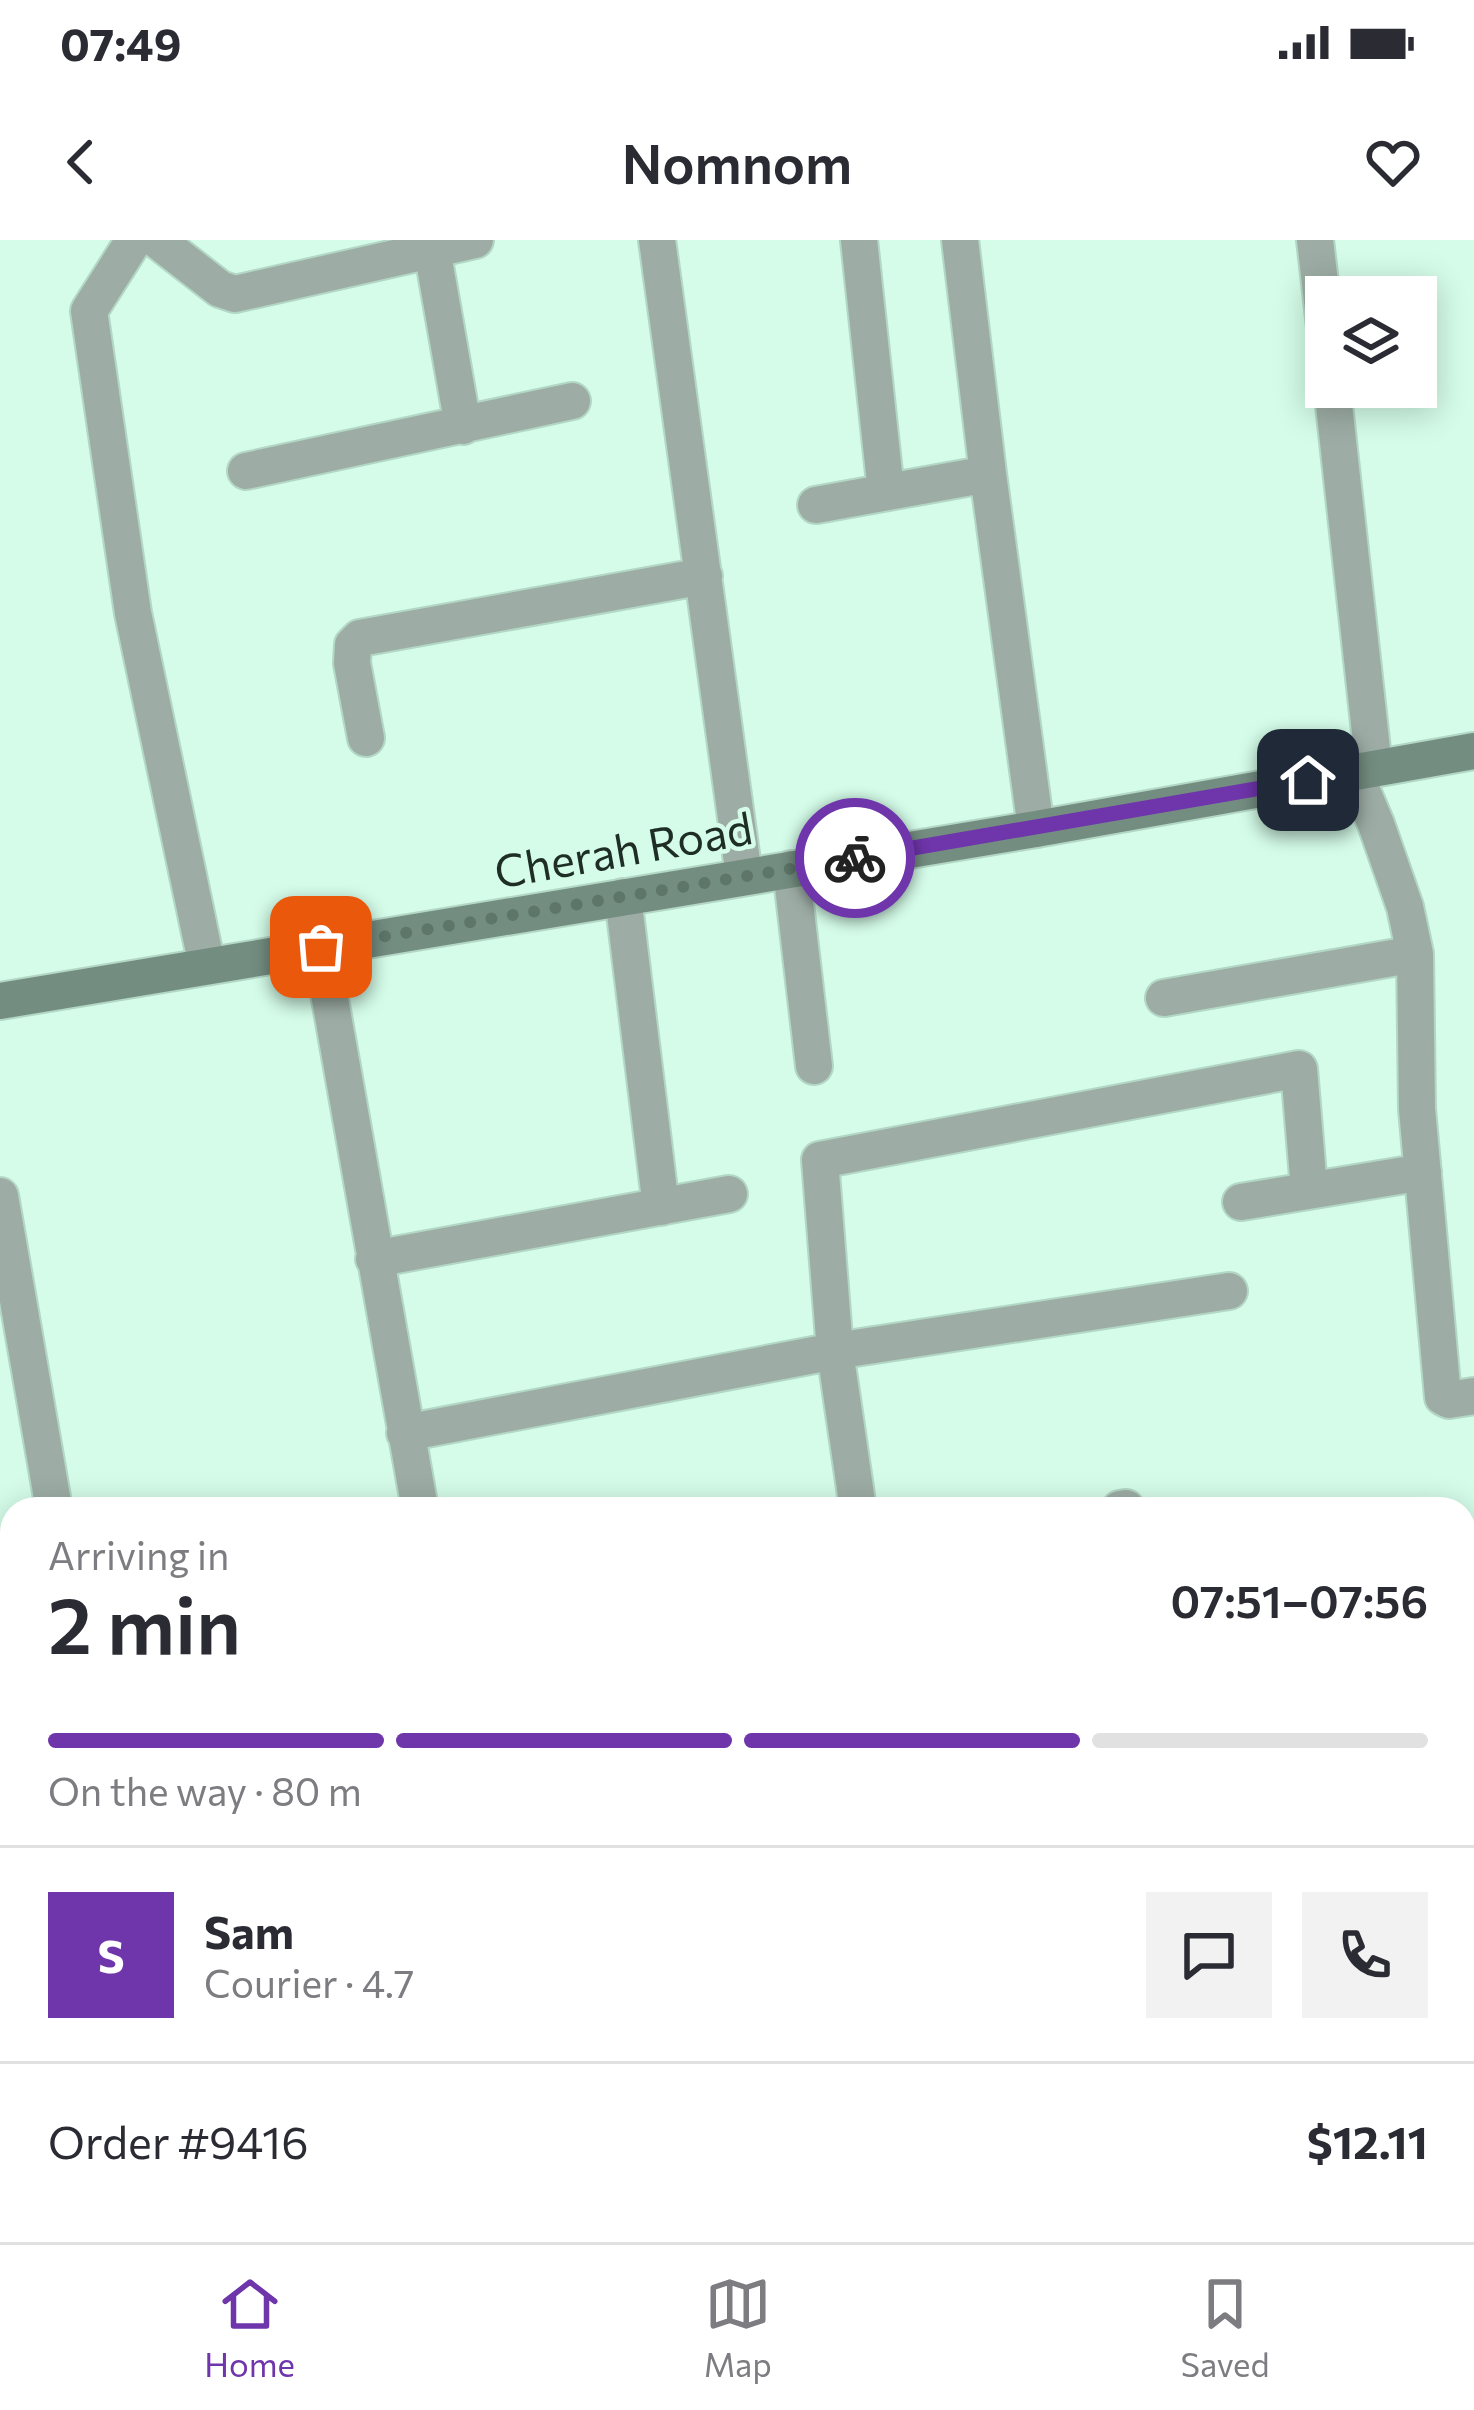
<!DOCTYPE html>
<html lang="en">
<head>
<meta charset="utf-8">
<style>
	:root { --surface:#fff; --page:#f2f2f3; --text:#2b2b33; --muted:#7c7c81; --line:#e1e1e2; --accent:#6f35ab }
	body { margin:0; font-family:Commissioner,sans-serif; background:var(--page); color:var(--text); height:100vh; display:flex; flex-direction:column; font-size:45px; white-space:nowrap }
	* { box-sizing:border-box; margin:0 }
	p { font-size:39px; color:var(--muted) }
	.icon { flex:none; width:66px; height:66px; fill:none; stroke:currentColor; stroke-width:2; stroke-linecap:round; stroke-linejoin:round }
	.map { position:relative; flex:1; overflow:hidden }
	.drawer { position:absolute; left:0px; top:1257px; width:1476px; height:747px; display:flex; flex-direction:column; background:var(--surface); border-radius:36px 36px 0 0; box-shadow:0 6px 30px #0003 }
	.drawer>* { flex:none }
	.controls { position:absolute; left:1305px; top:36px; display:grid; gap:24px }
	.controls a { display:grid; place-items:center; width:132px; height:132px; border-radius:0px; background:var(--surface); box-shadow:0 6px 30px #0003; font-size:60px }
	.pin { position:absolute; display:grid; place-items:center; width:102px; height:102px; color:#fff; margin:-51px; border-radius:24px; box-shadow:0 6px 18px #0006 }
	.courier { position:absolute; display:grid; place-items:center; width:120px; height:120px; margin:-60px; border:9px solid #6f35ab; border-radius:50%; background:#fff; color:#222; box-shadow:0 3px 15px #0007 }
	.summary em { font-style:normal; font-weight:600 }
	.summary div { display:flex; flex-direction:column-reverse }
	.summary { display:flex; align-items:center; justify-content:space-between; height:204px; padding:0 48px }
	h1 { font-size:78px; font-weight:600; line-height:90px }
	.bar { display:grid; grid-template-columns:repeat(4,1fr); gap:18px 12px; align-content:center; height:144px; padding:0 48px }
	.bar i { height:15px; border-radius:9px; background:var(--line) }
	.bar .active { background:var(--accent) }
	.bar p { grid-column:span 4 }
	.line { display:flex; align-items:center; gap:30px; padding:0 48px; border-top:3px solid var(--line) }
	.line div { flex:1 }
	.round { display:grid; place-items:center; flex:none; width:126px; height:126px; border-radius:0px; background:var(--page) }
	.status { display:flex; justify-content:space-between; align-items:center; height:84px; padding:0 60px; background:var(--surface); direction:ltr }
	.status svg { height:33px; fill:currentColor }
	header { display:flex; justify-content:space-between; align-items:center; height:156px; padding:0 48px; background:var(--surface); font-size:54px; font-weight:600 }
	.menu { display:flex; justify-content:space-around; align-items:center; height:168px; border-top:3px solid var(--line); background:var(--surface); font-size:33px; color:var(--muted) }
	.menu a { display:grid; justify-items:center; gap:6px }
	.menu .active { color:var(--accent) }
	.map>svg:first-child { display:block }
</style>
</head>
<body>
<div class="status"><b>07:49</b><svg viewBox="0 0 49 12"><path d="M0 12V9h3v3zM5 12V6h3v6zM10 12V3h3v9zM15 12V0h3v12zM26 1h20v11H26zM47 4h2v5h-2z"/></svg></div>
<header><svg class="icon" aria-label="back" viewBox="0 0 24 24"><path d="M15 5l-7 7 7 7"/></svg>Nomnom<svg class="icon" aria-label="heart" viewBox="0 0 24 24"><path d="M12 20l-8-8c-3-5 5-10 8-4 3-6 11-1 8 4z"/></svg></header>
<div class="map">
<svg width="1474" height="2002" viewBox="0 0 1474 2002">
	<rect width="100%" height="100%" fill="#d4fce8"/>
	<g fill="none" stroke-linecap="round" stroke-linejoin="round">
		<defs>
			<path id="street" d="M 134,0 L 89,71 L 133,373 L 207,726
				M 157,0 L 220,49 L 235,54 L 475,0
				M 657,0 L 744,636
				M 859,0 L 886,252
				M 960,0 L 988,234 L 1036,589
				M 1315,0 L 1326,95
				M 432,9 L 463,186
				M 1332,147 L 1374,528
				M 246,231 L 572,161
				M 816,265 L 988,234
				M 366,498 L 352,423 L 353,405 L 360,398 L 704,336
				M 1354,532 L 1376,584 L 1405,667 L 1415,714 L 1417,869 L 1443,1157 L 1449,1160 L 1474,1156
				M 791,629 L 814,826
				M 623,657 L 661,967
				M 321,708 L 420,1269
				M 1164,758 L 1415,714
				M 0,956 L 54,1269
				M 1241,962 L 1423,932
				M 374,1019 L 729,954
				M 405,1193 L 835,1111 L 1229,1051
				M 858,1269 L 835,1111 L 820,920 L 1299,829 L 1309,949
				M 1120,1269 L 1126,1268
				M 1464,1377 L 1474,1374
				M 0,1456 L 12,1459
				M 1464,1701 L 1474,1701
				M 1464,1896 L 1474,1849
				M 369,2002 L 370,1992
				M 917,2002 L 1009,1992
				M 1441,2002 L 1443,1992"/>
			<path id="secondary" d="M 0,761 L 1036,589 L 1474,511"/>
		</defs>
		<use href="#street" stroke="#b3d7c5" stroke-width="40"/>
		<use href="#secondary" stroke="#b3d7c5" stroke-width="40"/>
		<use href="#street" stroke="#9dada5" stroke-width="36"/>
		<use href="#secondary" stroke="#748d81" stroke-width="36"/>
	</g>
	<g fill="none" stroke-linecap="round" stroke-linejoin="round">
		<path stroke="#5e766a" stroke-width="12" stroke-dasharray="0 21.6" d="M 321,707 L 855,618"/>
		<path stroke="#6f35ab" stroke-width="15" d="M 855,618 L 1308,540"/>
	</g>
	<g text-anchor="middle" dominant-baseline="central" stroke-width="9" stroke-linejoin="round" paint-order="stroke">
		<g font-size="45" fill="#1e2e26" stroke="#d4fce8">
			<text transform="translate(623 608) rotate(-10)">Cherah Road</text>
		</g>
	</g>
</svg>
<div class="controls">
<a><svg class="icon" aria-label="layers" viewBox="0 0 24 24"><path d="M12 4l9 5-9 5-9-5zM3 14l9 5 9-5"/></svg></a>
</div>
<div class="pin" style="left:321px;top:707px;background:#ea580c"><svg class="icon" aria-label="bag" viewBox="0 0 24 24"><path d="M5 8h14l-1 12H6zM9 8a3 3 0 0 1 6 0"/></svg></div>
<div class="pin" style="left:1308px;top:540px;background:#1f2937"><svg class="icon" aria-label="home" viewBox="0 0 24 24"><path d="M3 11l9-7 9 7M6 9v11h12V9"/></svg></div>
<div class="courier" style="left:855px;top:618px"><svg class="icon" aria-label="bike" viewBox="0 0 24 24"><circle cx="6" cy="16" r="4"/><circle cx="18" cy="16" r="4"/><path d="M6 16l4-8h5l3 8M10 8l3 8H6M13 5h3"/></svg></div>
<section class="drawer">
<div class="summary"><div><h1>2 min</h1><p>Arriving in</p></div><em>07:51–07:56</em></div>
<div class="bar"><i class="active"></i><i class="active"></i><i class="active"></i><i></i><p>On the way · 80 m</p></div>
<div class="line" style="height:216px"><b class="round" style="background:var(--accent);color:#fff">S</b><div><b>Sam</b><p>Courier · 4.7</p></div><a class="round"><svg class="icon" aria-label="chat" viewBox="0 0 24 24"><path d="M4 5h16v11H9l-5 4z"/></svg></a><a class="round"><svg class="icon" aria-label="phone" viewBox="0 0 24 24"><path d="M5 4h4l2 5-3 2q2 4 5 5l2-3 5 2v4C11 20 4 13 5 4z"/></svg></a></div>
<div class="line" style="height:156px"><div>Order #9416</div><b>$12.11</b></div>
</section>
</div>
<nav class="menu">
<a class="active"><svg class="icon" aria-label="home" viewBox="0 0 24 24"><path d="M3 11l9-7 9 7M6 9v11h12V9"/></svg>Home</a>
<a><svg class="icon" aria-label="map" viewBox="0 0 24 24"><path d="M3 6l6-2 6 2 6-2v14l-6 2-6-2-6 2zM9 4v14M15 6v14"/></svg>Map</a>
<a><svg class="icon" aria-label="saved" viewBox="0 0 24 24"><path d="M7 4h10v16l-5-4-5 4z"/></svg>Saved</a>
</nav>
</body>
</html>
